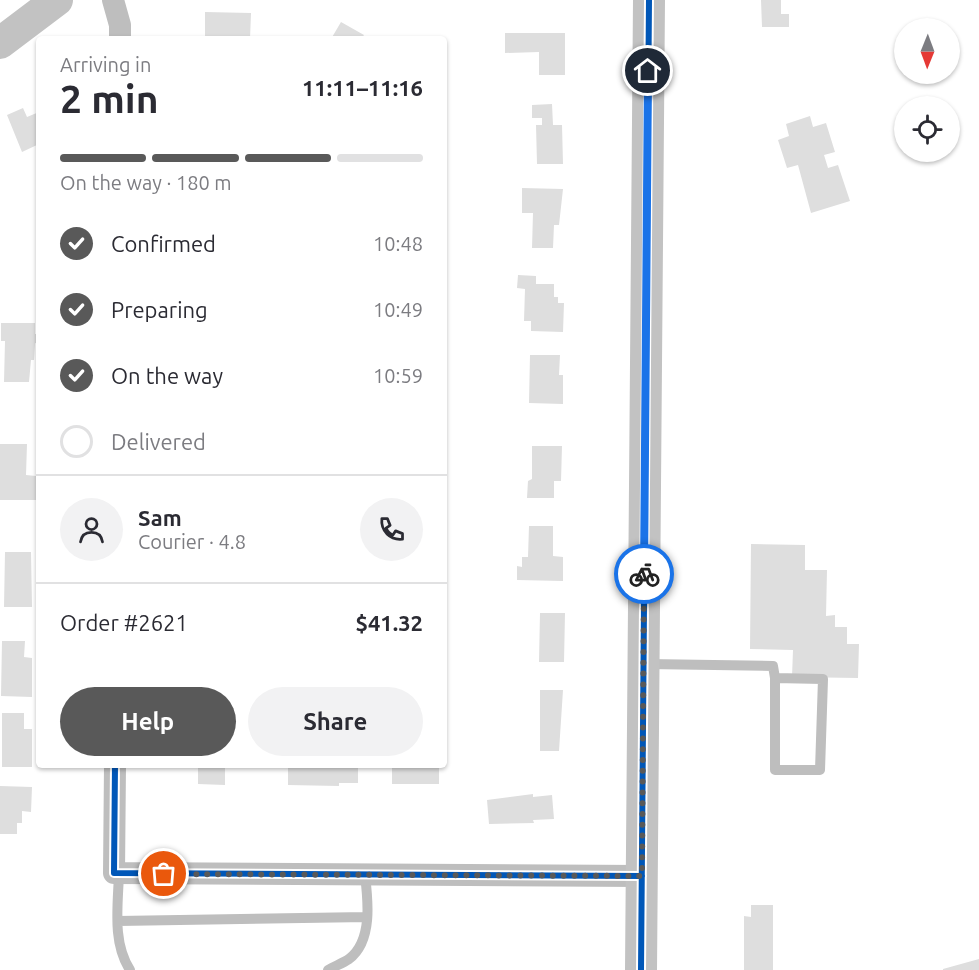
<!DOCTYPE html>
<html lang="en">
<head>
<meta charset="utf-8">
<style>
	:root { --surface:#fff; --page:#f2f2f3; --text:#2b2b33; --muted:#7c7c81; --line:#e1e1e2; --accent:#595959 }
	body { margin:0; font-family:Ubuntu,sans-serif; background:var(--page); color:var(--text); height:100vh; display:flex; flex-direction:column; font-size:22px; white-space:nowrap }
	* { box-sizing:border-box; margin:0 }
	p { font-size:20px; color:var(--muted) }
	.icon { flex:none; width:33px; height:33px; fill:none; stroke:currentColor; stroke-width:2; stroke-linecap:round; stroke-linejoin:round }
	.map { position:relative; flex:1; overflow:hidden }
	.sheet { position:absolute; left:36px; top:36px; width:411px; height:732px; display:flex; flex-direction:column; background:var(--surface); border-radius:6px; box-shadow:0 2px 4px #0004 }
	.sheet>* { flex:none }
	.needle { width:39px; rotate:181deg }
	.buttons { position:absolute; left:894px; top:18px; display:grid; gap:12px }
	.buttons a { display:grid; place-items:center; width:66px; height:66px; border-radius:50%; background:var(--surface); box-shadow:0 2px 4px #0004; font-size:30px }
	.pin { position:absolute; display:grid; place-items:center; width:51px; height:51px; color:#fff; margin:-26px; border:3px solid #fff; border-radius:50%; box-shadow:0 2px 6px #0007 }
	.courier { position:absolute; display:grid; place-items:center; width:60px; height:60px; margin:-30px; border:4px solid #1a73e8; border-radius:50%; background:#fff; color:#222; box-shadow:0 2px 8px #0007 }
	.overview em { font-style:normal; font-weight:700 }
	.overview div { display:flex; flex-direction:column-reverse }
	.overview { display:flex; align-items:center; justify-content:space-between; height:102px; padding:0 24px }
	h1 { font-size:39px; font-weight:700; line-height:45px }
	.bar { display:grid; grid-template-columns:repeat(4,1fr); gap:9px 6px; align-content:center; height:72px; padding:0 24px }
	.bar i { height:8px; border-radius:4px; background:var(--line) }
	.bar .current { background:var(--accent) }
	.bar p { grid-column:span 4 }
	.line { display:flex; align-items:center; gap:15px; padding:0 24px; border-top:2px solid var(--line) }
	.line div { flex:1 }
	.round { display:grid; place-items:center; flex:none; width:63px; height:63px; border-radius:32px; background:var(--page) }
	ol { padding:0 24px; list-style:none }
	li { display:flex; align-items:center; gap:18px; height:66px }
	li p { margin-inline-start:auto }
	li .icon { padding:6px; border-radius:50%; background:var(--accent); color:#fff; stroke-width:4 }
	li:last-child { color:var(--muted) }
	li i { width:33px; height:33px; border:3px solid var(--line); border-radius:50% }
	.button { display:flex; gap:12px; margin-top:auto; padding:12px 24px }
	.button a { flex:1; height:69px; border-radius:36px; background:var(--accent); color:#fff; font-size:24px; font-weight:700; line-height:69px; text-align:center }
	.button a+a { background:var(--page); color:var(--text) }
	.map>svg:first-child { display:block }
</style>
</head>
<body>
<div class="map">
<svg width="979" height="970" viewBox="0 0 979 970">
	<rect width="100%" height="100%" fill="#fff"/>
	<path fill="#dedede" d="M 761,0 L 781,0 L 781,14 L 789,14 L 789,27 L 762,27 Z
		M 205,12 L 251,13 L 250,39 L 205,36 Z
		M 341,22 L 364,35 L 361,39 L 331,39 Z
		M 505,33 L 565,33 L 565,75 L 539,75 L 539,52 L 505,53 Z
		M 552,104 L 553,125 L 562,125 L 563,164 L 537,164 L 536,125 L 542,125 L 542,118 L 532,118 L 532,105 Z
		M 23,108 L 27,117 L 39,112 L 39,144 L 22,152 L 7,115 Z
		M 810,116 L 813,127 L 826,123 L 835,152 L 824,155 L 828,168 L 838,165 L 850,201 L 811,213 L 798,165 L 787,168 L 778,140 L 789,136 L 786,124 Z
		M 522,188 L 563,189 L 559,225 L 554,225 L 553,248 L 532,248 L 533,213 L 522,213 Z
		M 518,275 L 536,276 L 536,284 L 554,284 L 554,297 L 558,297 L 558,303 L 564,303 L 563,332 L 531,331 L 531,321 L 524,321 L 525,289 L 517,288 Z
		M 1,323 L 35,323 L 35,334 L 39,334 L 39,344 L 35,343 L 34,360 L 31,360 L 29,382 L 4,382 L 5,341 L 1,341 Z
		M 530,355 L 560,355 L 559,375 L 563,375 L 563,404 L 529,403 Z
		M 0,444 L 27,444 L 26,475 L 36,476 L 36,500 L 0,500 Z
		M 532,446 L 562,446 L 561,481 L 554,481 L 554,498 L 527,498 L 528,481 L 532,479 Z
		M 529,526 L 553,526 L 553,556 L 563,557 L 563,581 L 517,580 L 517,566 L 522,567 L 522,557 L 528,557 Z
		M 751,544 L 805,545 L 805,570 L 827,570 L 826,616 L 835,615 L 835,627 L 847,627 L 847,644 L 859,644 L 858,678 L 792,677 L 793,650 L 750,649 Z
		M 5,552 L 31,552 L 32,607 L 4,607 Z
		M 540,613 L 565,613 L 564,662 L 539,662 Z
		M 2,641 L 25,641 L 24,657 L 32,658 L 32,697 L 1,696 Z
		M 540,690 L 563,690 L 559,751 L 540,751 Z
		M 2,713 L 24,713 L 24,729 L 32,729 L 32,767 L 2,767 Z
		M 198,765 L 225,765 L 225,785 L 198,784 Z
		M 288,765 L 358,765 L 358,783 L 339,783 L 339,786 L 288,785 Z
		M 392,765 L 439,765 L 439,784 L 392,784 Z
		M 0,786 L 32,787 L 31,812 L 22,811 L 22,823 L 17,823 L 17,834 L 0,834 Z
		M 533,794 L 533,797 L 552,795 L 554,819 L 533,820 L 534,823 L 489,824 L 487,800 Z
		M 751,905 L 773,905 L 773,970 L 744,970 L 744,916 L 751,917 Z
		M 979,959 L 979,970 L 943,970 L 943,969 Z"/>
	<g fill="none" stroke-linecap="round" stroke-linejoin="round">
		<path stroke="#bebebe" stroke-width="10" d="M 647,664 L 773,666 L 775,678 L 823,679 L 820,770 L 775,770 L 775,678
			M 119,873 C 118,906 112,942 130,970
			M 118,921 L 367,917
			M 328,970 C 335,966 343,963 349,959 C 373,941 368,900 365,875"/>
		<path stroke="#bebebe" stroke-width="22" d="M 113,0 L 120,25 L 120,39
			M 115,765 L 114,873 L 642,876"/>
		<path stroke="#c2c2c2" stroke-width="32" d="M 0,43 L 57,0
			M 641,970 L 649,0"/>
		<defs>
			<path id="cycleway" d="M 115,765 L 114,873 L 642,876
				M 641,970 L 649,0"/>
		</defs>
		<use href="#cycleway" stroke="#fff" stroke-width="10"/>
		<use href="#cycleway" stroke="#0057b8" stroke-width="6"/>
	</g>
	<g fill="none" stroke-linecap="round" stroke-linejoin="round">
		<path stroke="#595959" stroke-width="6" stroke-dasharray="0 10.8" d="M 164,874 L 642,876 L 644,574"/>
		<path stroke="#1a73e8" stroke-width="8" d="M 644,574 L 648,71"/>
	</g>
</svg>
<div class="buttons">
<a><svg class="needle" viewBox="-14 -14 28 28"><path d="M0-13l5 13h-10z" fill="#e53935"/><path d="M0 13l5-13h-10z" fill="#7c7c81"/></svg></a>
<a><svg class="icon" aria-label="locate" viewBox="0 0 24 24"><circle cx="12" cy="12" r="6"/><path d="M12 2v4M12 18v4M2 12h4M18 12h4"/></svg></a>
</div>
<div class="pin" style="left:164px;top:874px;background:#ea580c"><svg class="icon" aria-label="bag" viewBox="0 0 24 24"><path d="M5 8h14l-1 12H6zM9 8a3 3 0 0 1 6 0"/></svg></div>
<div class="pin" style="left:648px;top:71px;background:#1f2937"><svg class="icon" aria-label="home" viewBox="0 0 24 24"><path d="M3 11l9-7 9 7M6 9v11h12V9"/></svg></div>
<div class="courier" style="left:644px;top:574px"><svg class="icon" aria-label="bike" viewBox="0 0 24 24"><circle cx="6" cy="16" r="4"/><circle cx="18" cy="16" r="4"/><path d="M6 16l4-8h5l3 8M10 8l3 8H6M13 5h3"/></svg></div>
<section class="sheet">
<div class="overview"><div><h1>2 min</h1><p>Arriving in</p></div><em>11:11–11:16</em></div>
<div class="bar"><i class="current"></i><i class="current"></i><i class="current"></i><i></i><p>On the way · 180 m</p></div>
<ol>
<li><svg class="icon" aria-label="check" viewBox="0 0 24 24"><path d="M5 12l5 5 9-10"/></svg>Confirmed<p>10:48</p></li>
<li><svg class="icon" aria-label="check" viewBox="0 0 24 24"><path d="M5 12l5 5 9-10"/></svg>Preparing<p>10:49</p></li>
<li><svg class="icon" aria-label="check" viewBox="0 0 24 24"><path d="M5 12l5 5 9-10"/></svg>On the way<p>10:59</p></li>
<li><i></i>Delivered</li>
</ol>
<div class="line" style="height:108px"><a class="round"><svg class="icon" aria-label="person" viewBox="0 0 24 24"><circle cx="12" cy="8" r="4"/><path d="M4 21q1-7 8-7t8 7"/></svg></a><div><b>Sam</b><p>Courier · 4.8</p></div><a class="round"><svg class="icon" aria-label="phone" viewBox="0 0 24 24"><path d="M5 4h4l2 5-3 2q2 4 5 5l2-3 5 2v4C11 20 4 13 5 4z"/></svg></a></div>
<div class="line" style="height:78px"><div>Order #2621</div><b>$41.32</b></div>
<div class="button"><a>Help</a><a>Share</a></div>
</section>
</div>
</body>
</html>
